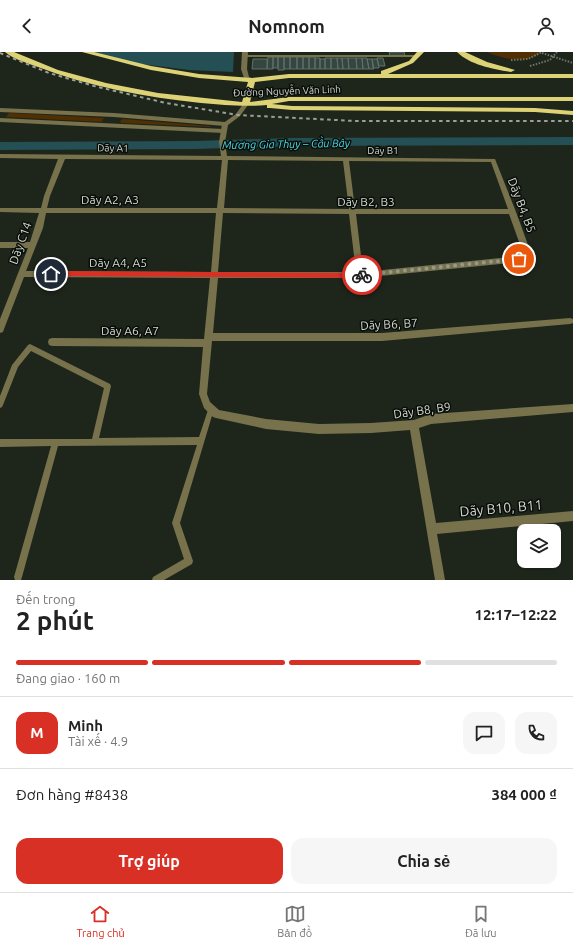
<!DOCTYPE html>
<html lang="vi">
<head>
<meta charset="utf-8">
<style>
	:root { --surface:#fff; --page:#f6f6f6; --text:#222; --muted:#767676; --line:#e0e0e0; --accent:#d93025 }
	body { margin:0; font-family:Ubuntu,sans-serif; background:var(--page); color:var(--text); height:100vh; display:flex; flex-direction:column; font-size:15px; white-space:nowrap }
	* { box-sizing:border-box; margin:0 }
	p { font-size:13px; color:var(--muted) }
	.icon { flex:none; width:22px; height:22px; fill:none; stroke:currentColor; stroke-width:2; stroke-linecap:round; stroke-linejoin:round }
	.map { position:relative; height:528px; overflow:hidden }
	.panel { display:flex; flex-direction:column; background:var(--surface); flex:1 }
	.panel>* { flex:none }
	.buttons { position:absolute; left:517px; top:472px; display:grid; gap:8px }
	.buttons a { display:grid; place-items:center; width:44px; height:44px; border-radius:8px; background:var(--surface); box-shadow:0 1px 3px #0004; font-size:20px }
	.pin { position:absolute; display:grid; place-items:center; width:34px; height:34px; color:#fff; margin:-17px; border:2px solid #fff; border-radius:50%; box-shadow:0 1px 4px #0007 }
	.courier { position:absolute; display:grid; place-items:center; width:40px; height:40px; margin:-20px; border:3px solid #d93025; border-radius:50%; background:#fff; color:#222; box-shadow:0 1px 5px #0007 }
	.overview em { font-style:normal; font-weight:700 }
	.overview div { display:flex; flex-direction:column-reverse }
	.overview { display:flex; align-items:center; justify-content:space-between; height:68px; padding:0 16px }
	h1 { font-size:26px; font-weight:700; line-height:30px }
	.bar { display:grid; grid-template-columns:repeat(4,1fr); gap:6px 4px; align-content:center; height:48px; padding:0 16px }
	.bar i { height:5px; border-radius:3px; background:var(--line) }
	.bar .current { background:var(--accent) }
	.bar p { grid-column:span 4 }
	.line { display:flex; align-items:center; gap:10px; padding:0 16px; border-top:1px solid var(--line) }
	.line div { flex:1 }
	.round { display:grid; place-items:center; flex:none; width:42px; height:42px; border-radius:12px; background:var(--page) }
	.cta { display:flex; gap:8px; margin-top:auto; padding:8px 16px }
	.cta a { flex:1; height:46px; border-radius:12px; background:var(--accent); color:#fff; font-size:16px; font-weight:700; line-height:46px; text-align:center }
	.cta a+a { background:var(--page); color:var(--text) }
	header { display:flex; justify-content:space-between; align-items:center; height:52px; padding:0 16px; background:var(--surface); font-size:18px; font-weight:700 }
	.dock { display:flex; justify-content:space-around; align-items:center; height:56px; border-top:1px solid var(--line); background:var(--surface); font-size:11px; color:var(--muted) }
	.dock a { display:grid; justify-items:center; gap:2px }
	.dock .current { color:var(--accent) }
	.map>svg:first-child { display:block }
</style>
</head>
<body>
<header><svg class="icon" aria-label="back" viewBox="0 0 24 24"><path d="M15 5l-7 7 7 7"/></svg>Nomnom<svg class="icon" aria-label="person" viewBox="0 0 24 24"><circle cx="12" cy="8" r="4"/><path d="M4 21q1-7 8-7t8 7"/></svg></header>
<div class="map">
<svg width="573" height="528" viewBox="0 0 573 528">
	<rect width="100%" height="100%" fill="#1e261b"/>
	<path fill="#512f03" d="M 487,0 L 541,0 C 527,13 503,7 487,0 Z
		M 9,61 L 105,66 L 102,68 L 103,70 L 6,65 Z
		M 123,67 L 210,74 L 211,75 L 121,71 L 120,69 Z"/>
	<path fill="#234f55" d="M 92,0 L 234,0 L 233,20 L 189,18 L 133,11 Z"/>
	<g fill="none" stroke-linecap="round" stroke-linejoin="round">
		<path fill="#234f55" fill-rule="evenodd" d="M 573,85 L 573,93 L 291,94 L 196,97 L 0,98 L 0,90 L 196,89 L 291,86 Z"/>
	</g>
	<path fill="#35453f" stroke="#60716b" d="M 389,0 L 404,0 L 405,4 L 390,4 Z
		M 268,5 L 273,5 L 273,17 L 267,17 Z
		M 273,5 L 278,5 L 278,16 L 273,16 Z
		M 278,5 L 284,5 L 284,18 L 278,18 Z
		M 284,5 L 290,5 L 290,17 L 284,17 Z
		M 290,5 L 297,5 L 297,17 L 290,17 Z
		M 297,5 L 303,5 L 303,17 L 297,17 Z
		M 303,5 L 309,5 L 309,17 L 303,17 Z
		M 309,5 L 315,5 L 315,17 L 309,17 Z
		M 315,6 L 320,6 L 320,17 L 315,17 Z
		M 325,6 L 331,6 L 331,17 L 325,17 Z
		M 331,6 L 337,6 L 338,17 L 331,17 Z
		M 337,6 L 342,6 L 343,17 L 338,17 Z
		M 342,6 L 348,6 L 349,17 L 343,17 Z
		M 348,6 L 356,6 L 357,17 L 349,17 Z
		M 356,6 L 362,6 L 363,17 L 357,17 Z
		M 362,6 L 367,6 L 369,17 L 363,17 Z
		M 377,6 L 383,6 L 385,14 L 379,14 Z
		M 253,7 L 267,7 L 267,17 L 252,17 Z
		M 320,7 L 325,7 L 325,17 L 320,17 Z
		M 367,7 L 372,7 L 374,17 L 369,17 Z
		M 372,7 L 377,7 L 379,16 L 373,16 Z"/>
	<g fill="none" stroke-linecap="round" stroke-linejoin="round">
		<path stroke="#6f756c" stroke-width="2" stroke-dasharray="1.5 1.5" stroke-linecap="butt" d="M 542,1 L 573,11
			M 511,8 L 528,7 L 542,0
			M 530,14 L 550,8 L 557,0"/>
		<path fill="#77724c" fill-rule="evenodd" d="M 244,3 L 418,3 L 420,4 L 418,5 L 244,5 Z
			M 30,292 L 110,332 L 111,334 L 99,386 L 199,385 L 209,355 L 211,354 L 213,355 L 214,357 L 180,471 L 193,509 L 192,512 L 164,528 L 152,528 L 153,525 L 184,507 L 172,471 L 197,393 L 58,394 L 22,525 L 21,528 L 15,528 L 14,525 L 51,394 L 0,395 L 0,387 L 92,387 L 104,336 L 31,299 L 18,315 L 3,353 L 2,355 L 0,356 L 0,344 L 12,313 L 28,293 Z"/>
		<path fill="#77724c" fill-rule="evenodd" d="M 242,0 L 248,0 L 247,17 L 249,25 L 254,27 L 254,29 L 250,29 L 244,26 L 241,17 Z
			M 245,51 L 248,53 L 240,64 L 228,73 L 225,90 L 227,104 L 495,107 L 516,160 L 531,201 L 528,207 L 519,210 L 360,226 L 218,226 L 213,281 L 382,281 L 570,266 L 573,267 L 573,271 L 570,272 L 382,289 L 212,289 L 207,342 L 210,350 L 219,358 L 266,367 L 319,372 L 371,371 L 414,368 L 431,362 L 573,352 L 573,360 L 431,372 L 419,376 L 436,471 L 573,459 L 573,469 L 437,482 L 445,528 L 435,528 L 410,378 L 371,381 L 319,382 L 266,377 L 216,366 L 213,365 L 204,356 L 199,342 L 203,295 L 52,294 L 49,293 L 48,290 L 49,287 L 52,286 L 204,287 L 210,226 L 24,225 L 4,277 L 3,280 L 0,281 L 0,267 L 28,196 L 0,196 L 0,190 L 30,190 L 39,161 L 0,160 L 0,156 L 41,156 L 44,144 L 58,107 L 0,106 L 0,102 L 221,104 L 219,90 L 222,72 L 236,62 L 243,52 ZM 65,107 L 222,108 L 217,156 L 47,156 L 50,144 ZM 228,108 L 343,109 L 349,157 L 224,156 ZM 349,109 L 491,110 L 508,157 L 355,157 ZM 46,161 L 216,161 L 211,220 L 26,219 L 43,176 ZM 223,161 L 349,162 L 356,220 L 218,220 ZM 356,162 L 509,162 L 523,201 L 522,203 L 519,204 L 363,220 Z"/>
		<path fill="#77724c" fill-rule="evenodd" d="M 0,56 L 114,61 L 225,70 L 228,72 L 225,74 L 114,65 L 0,60 Z
			M 0,66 L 223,77 L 226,79 L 223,81 L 0,70 Z"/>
		<path fill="#ded276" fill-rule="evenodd" d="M 5,0 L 14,0 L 58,18 L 106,31 L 158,41 L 242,50 L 248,30 L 199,26 L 151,18 L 82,0 L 94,0 L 151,14 L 199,22 L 252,26 L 289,22 L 381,22 L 381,19 L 409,9 L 417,0 L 424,0 L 413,11 L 388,22 L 573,22 L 573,26 L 289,26 L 255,30 L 250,50 L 289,45 L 573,45 L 573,49 L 289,49 L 272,52 L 292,54 L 535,56 L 573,59 L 573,63 L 535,60 L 292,58 L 270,56 L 267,56 L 267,53 C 243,55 225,53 201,51 C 145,45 90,35 38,15 C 27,11 13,7 5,0 Z
			M 457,0 L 465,0 L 487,10 L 515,18 L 511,20 C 493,17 470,13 457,0 Z"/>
		<path stroke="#9ba198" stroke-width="2" stroke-dasharray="3.5 3.5" stroke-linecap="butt" d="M 0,1 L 49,21 L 94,34 L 166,51 L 238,63 L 355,69 L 573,69"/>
	</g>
	<path fill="#d93025" d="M 51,219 L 362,221 L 365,223 L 362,226 L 51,224 L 48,222 Z"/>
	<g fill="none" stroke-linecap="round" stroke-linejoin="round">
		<path stroke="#949a91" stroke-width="4" stroke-dasharray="0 7.2" d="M 362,223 L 519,207"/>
	</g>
	<g text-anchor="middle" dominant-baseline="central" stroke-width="3" stroke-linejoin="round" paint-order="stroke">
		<g font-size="10" fill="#d3d8d1" stroke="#0a0e09">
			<text transform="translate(287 39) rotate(-2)">Đường Nguyễn Văn Linh</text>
			<text transform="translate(113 96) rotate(1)">Dãy A1</text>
			<text x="383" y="98">Dãy B1</text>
		</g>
		<g font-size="11" font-style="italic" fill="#4bdded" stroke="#0a0e09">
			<text transform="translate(286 92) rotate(-1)">Mương Gia Thụy – Cầu Bây</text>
		</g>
		<g font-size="12" fill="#d3d8d1" stroke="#0a0e09">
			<text x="110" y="147">Dãy A2, A3</text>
			<text x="366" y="149">Dãy B2, B3</text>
			<text transform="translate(522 153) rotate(69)">Dãy B4, B5</text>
			<text transform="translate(20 191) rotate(-70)">Dãy C14</text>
			<text x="118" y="210">Dãy A4, A5</text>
			<text transform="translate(389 272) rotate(-3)">Dãy B6, B7</text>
			<text x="130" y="278">Dãy A6, A7</text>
			<text transform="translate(422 358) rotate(-8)">Dãy B8, B9</text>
		</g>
		<g font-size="14" fill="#d3d8d1" stroke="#0a0e09">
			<text transform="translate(501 456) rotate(-5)">Dãy B10, B11</text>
		</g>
	</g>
</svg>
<div class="buttons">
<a><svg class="icon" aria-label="layers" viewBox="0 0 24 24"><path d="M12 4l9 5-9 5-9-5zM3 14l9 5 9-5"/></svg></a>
</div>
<div class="pin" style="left:519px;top:207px;background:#ea580c"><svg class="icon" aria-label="bag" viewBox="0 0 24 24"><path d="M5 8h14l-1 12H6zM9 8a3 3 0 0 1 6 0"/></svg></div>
<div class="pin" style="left:51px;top:222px;background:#1f2937"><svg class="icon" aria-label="home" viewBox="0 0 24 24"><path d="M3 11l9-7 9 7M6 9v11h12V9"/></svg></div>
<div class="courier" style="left:362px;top:223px"><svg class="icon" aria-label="bike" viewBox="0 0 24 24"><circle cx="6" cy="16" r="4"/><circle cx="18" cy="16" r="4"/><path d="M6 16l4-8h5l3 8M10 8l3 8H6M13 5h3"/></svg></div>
</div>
<section class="panel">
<div class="overview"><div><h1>2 phút</h1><p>Đến trong</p></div><em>12:17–12:22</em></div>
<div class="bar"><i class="current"></i><i class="current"></i><i class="current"></i><i></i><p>Đang giao · 160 m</p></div>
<div class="line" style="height:72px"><b class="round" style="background:var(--accent);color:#fff">M</b><div><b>Minh</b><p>Tài xế · 4.9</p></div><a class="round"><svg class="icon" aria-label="chat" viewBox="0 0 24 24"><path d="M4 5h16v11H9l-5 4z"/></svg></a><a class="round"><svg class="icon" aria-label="phone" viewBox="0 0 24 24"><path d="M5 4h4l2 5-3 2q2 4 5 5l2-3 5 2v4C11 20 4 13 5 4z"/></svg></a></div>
<div class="line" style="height:52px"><div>Đơn hàng #8438</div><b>384 000 ₫</b></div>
<div class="cta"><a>Trợ giúp</a><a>Chia sẻ</a></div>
</section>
<nav class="dock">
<a class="current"><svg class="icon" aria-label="home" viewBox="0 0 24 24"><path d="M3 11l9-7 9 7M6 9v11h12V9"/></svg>Trang chủ</a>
<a><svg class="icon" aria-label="map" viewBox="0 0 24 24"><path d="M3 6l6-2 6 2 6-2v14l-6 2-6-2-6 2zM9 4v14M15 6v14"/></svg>Bản đồ</a>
<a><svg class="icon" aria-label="saved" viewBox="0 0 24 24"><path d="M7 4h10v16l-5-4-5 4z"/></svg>Đã lưu</a>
</nav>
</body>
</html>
